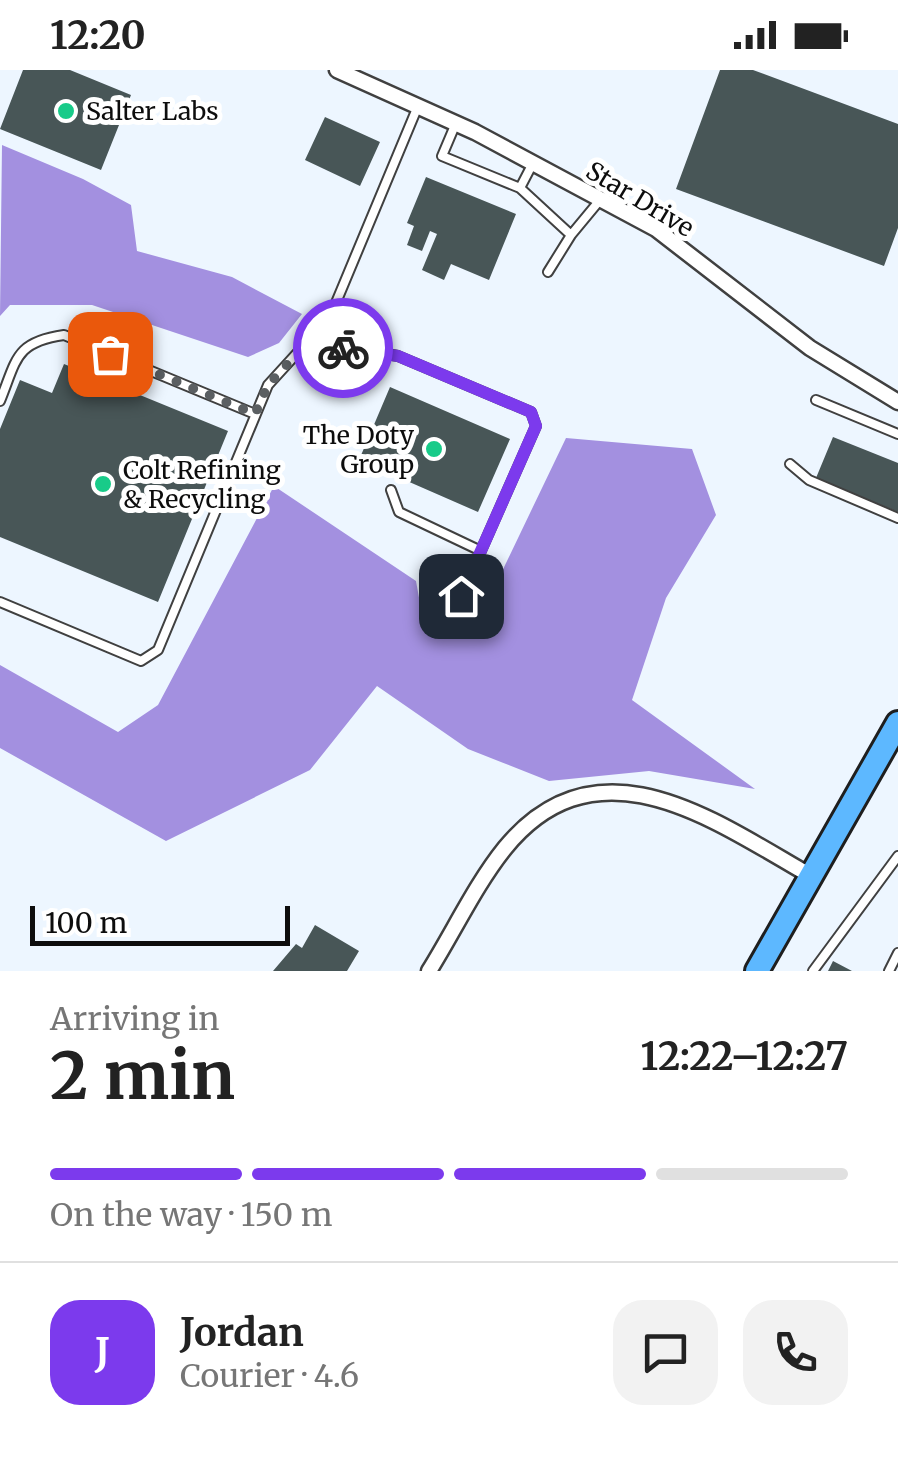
<!DOCTYPE html>
<html lang="en">
<head>
<meta charset="utf-8">
<style>
	:root { --surface:#fff; --page:#f2f2f2; --text:#222; --muted:#767676; --line:#e0e0e0; --accent:#7c3aed }
	body { margin:0; font-family:Merriweather,serif; background:var(--page); color:var(--text); height:100vh; display:flex; flex-direction:column; font-size:38px; white-space:nowrap }
	* { box-sizing:border-box; margin:0 }
	p { font-size:32px; color:var(--muted) }
	.icon { flex:none; width:55px; height:55px; fill:none; stroke:currentColor; stroke-width:2; stroke-linecap:round; stroke-linejoin:round }
	.map { position:relative; height:901px; overflow:hidden }
	.details { display:flex; flex-direction:column; background:var(--surface); flex:1 }
	.details>* { flex:none }
	.scale { position:absolute; left:30px; bottom:25px; width:260px; box-sizing:border-box; padding-left:10px; border:5px solid #0d0d0d; border-top:0; font-size:28px; line-height:35px; white-space:nowrap; color:#0d0d0d; -webkit-text-stroke:8px #fff; paint-order:stroke }
	.pin { position:absolute; display:grid; place-items:center; width:85px; height:85px; color:#fff; margin:-42px; border-radius:20px; box-shadow:0 5px 15px #0006 }
	.courier { position:absolute; display:grid; place-items:center; width:100px; height:100px; margin:-50px; border:8px solid #7c3aed; border-radius:50%; background:#fff; color:#222; box-shadow:0 2px 12px #0007 }
	.summary em { font-style:normal; font-weight:700 }
	.summary div { display:flex; flex-direction:column-reverse }
	.summary { display:flex; align-items:center; justify-content:space-between; height:170px; padding:0 50px }
	h1 { font-size:65px; font-weight:700; line-height:75px }
	.bar { display:grid; grid-template-columns:repeat(4,1fr); gap:15px 10px; align-content:center; height:120px; padding:0 50px }
	.bar i { height:12px; border-radius:8px; background:var(--line) }
	.bar .on { background:var(--accent) }
	.bar p { grid-column:span 4 }
	.line { display:flex; align-items:center; gap:25px; padding:0 50px; border-top:2px solid var(--line) }
	.line div { flex:1 }
	.round { display:grid; place-items:center; flex:none; width:105px; height:105px; border-radius:30px; background:var(--page) }
	.status { display:flex; justify-content:space-between; align-items:center; height:70px; padding:0 50px; background:var(--surface); direction:ltr }
	.status svg { height:28px; fill:currentColor }
	.map>svg:first-child { display:block }
</style>
</head>
<body>
<div class="status"><b>12:20</b><svg viewBox="0 0 49 12"><path d="M0 12V9h3v3zM5 12V6h3v6zM10 12V3h3v9zM15 12V0h3v12zM26 1h20v11H26zM47 4h2v5h-2z"/></svg></div>
<div class="map">
<svg width="898" height="901" viewBox="0 0 898 901">
	<rect width="100%" height="100%" fill="#edf6ff"/>
	<path fill="#a390e0" d="M 2,75 L 83,109 L 131,135 L 137,181 L 232,207 L 302,244 L 279,273 L 248,287 L 92,235 L 10,235 L 0,246 Z
		M 566,368 L 692,379 L 716,445 L 666,528 L 632,630 L 755,719 L 649,701 L 549,711 L 468,679 L 377,616 L 310,700 L 166,771 L 0,678 L 0,595 L 118,662 L 158,635 L 274,416 L 416,511 L 425,561 L 471,566 Z"/>
	<path fill="#485657" d="M 23,0 L 70,0 L 131,25 L 101,100 L 0,59 Z
		M 720,0 L 753,0 L 898,54 L 898,158 L 884,196 L 676,119 Z
		M 325,47 L 380,72 L 360,116 L 305,90 Z
		M 426,107 L 516,144 L 489,210 L 451,194 L 444,210 L 422,200 L 437,164 L 430,161 L 422,181 L 407,175 L 414,156 L 407,153 Z
		M 64,294 L 228,361 L 158,532 L 0,467 L 0,359 L 20,310 L 52,323 Z
		M 390,317 L 510,369 L 478,442 L 359,390 Z
		M 833,367 L 898,393 L 898,442 L 816,408 Z
		M 315,855 L 359,881 L 347,901 L 273,901 L 296,874 L 302,878 Z
		M 833,891 L 852,901 L 828,901 Z"/>
	<g fill="none" stroke-linecap="round" stroke-linejoin="round">
		<defs>
			<path id="lane" d="M 456,53 L 442,86 L 520,118 L 533,93
				M 520,118 L 571,165 L 600,130
				M 548,202 L 571,165
				M 310,270 L 398,286 L 531,342 L 536,356 L 461,526
				M 816,330 L 898,364
				M 0,331 C 17,289 15,272 64,265 L 255,344
				M 790,394 L 809,410 L 898,448
				M 391,420 L 399,442 L 481,481
				M 0,532 L 141,591 L 158,580 L 268,315 L 330,247 L 418,36
				M 813,901 L 898,786
				M 889,901 L 898,883"/>
			<path id="street" d="M 337,0 L 475,62 L 656,159 L 810,278 L 898,332
				M 429,901 C 454,861 476,814 505,778 C 598,664 716,752 811,806"/>
			<path id="primary" d="M 757,901 L 898,653"/>
		</defs>
		<use href="#lane" stroke="#404040" stroke-width="12"/>
		<use href="#street" stroke="#404040" stroke-width="19"/>
		<use href="#primary" stroke="#1e1e1e" stroke-width="28"/>
		<use href="#lane" stroke="#fff" stroke-width="8"/>
		<use href="#street" stroke="#fff" stroke-width="14"/>
		<use href="#primary" stroke="#5db8ff" stroke-width="22"/>
	</g>
	<g fill="none" stroke-linecap="round" stroke-linejoin="round">
		<path stroke="#5b5f62" stroke-width="10" stroke-dasharray="0 18" d="M 110,284 L 255,344 L 268,315 L 310,270 L 343,278"/>
		<path stroke="#7c3aed" stroke-width="12" d="M 343,278 L 398,286 L 531,342 L 536,356 L 461,526"/>
	</g>
	<g fill="#18cb89" stroke="#fff" stroke-width="4">
		<circle cx="66" cy="41" r="10"/>
		<circle cx="434" cy="379" r="10"/>
		<circle cx="103" cy="414" r="10"/>
	</g>
	<g text-anchor="middle" dominant-baseline="central" stroke-width="10" stroke-linejoin="round" paint-order="stroke">
		<g font-size="25" fill="#0d0d0d" stroke="#fff" text-anchor="start">
			<text x="86" y="41">Salter Labs</text>
			<text x="414" y="365" text-anchor="end">The Doty<tspan x="414" dy="29">Group</tspan></text>
			<text x="123" y="400">Colt Refining<tspan x="123" dy="29">&amp; Recycling</tspan></text>
		</g>
		<g font-size="25" fill="#0d0d0d" stroke="#fff">
			<text transform="translate(640 129) rotate(31)">Star Drive</text>
		</g>
	</g>
</svg>
<div class="scale">100 m</div>
<div class="pin" style="left:110px;top:284px;background:#ea580c"><svg class="icon" aria-label="bag" viewBox="0 0 24 24"><path d="M5 8h14l-1 12H6zM9 8a3 3 0 0 1 6 0"/></svg></div>
<div class="pin" style="left:461px;top:526px;background:#1f2937"><svg class="icon" aria-label="home" viewBox="0 0 24 24"><path d="M3 11l9-7 9 7M6 9v11h12V9"/></svg></div>
<div class="courier" style="left:343px;top:278px"><svg class="icon" aria-label="bike" viewBox="0 0 24 24"><circle cx="6" cy="16" r="4"/><circle cx="18" cy="16" r="4"/><path d="M6 16l4-8h5l3 8M10 8l3 8H6M13 5h3"/></svg></div>
</div>
<section class="details">
<div class="summary"><div><h1>2 min</h1><p>Arriving in</p></div><em>12:22–12:27</em></div>
<div class="bar"><i class="on"></i><i class="on"></i><i class="on"></i><i></i><p>On the way · 150 m</p></div>
<div class="line" style="height:180px"><b class="round" style="background:var(--accent);color:#fff">J</b><div><b>Jordan</b><p>Courier · 4.6</p></div><a class="round"><svg class="icon" aria-label="chat" viewBox="0 0 24 24"><path d="M4 5h16v11H9l-5 4z"/></svg></a><a class="round"><svg class="icon" aria-label="phone" viewBox="0 0 24 24"><path d="M5 4h4l2 5-3 2q2 4 5 5l2-3 5 2v4C11 20 4 13 5 4z"/></svg></a></div>
</section>
</body>
</html>
